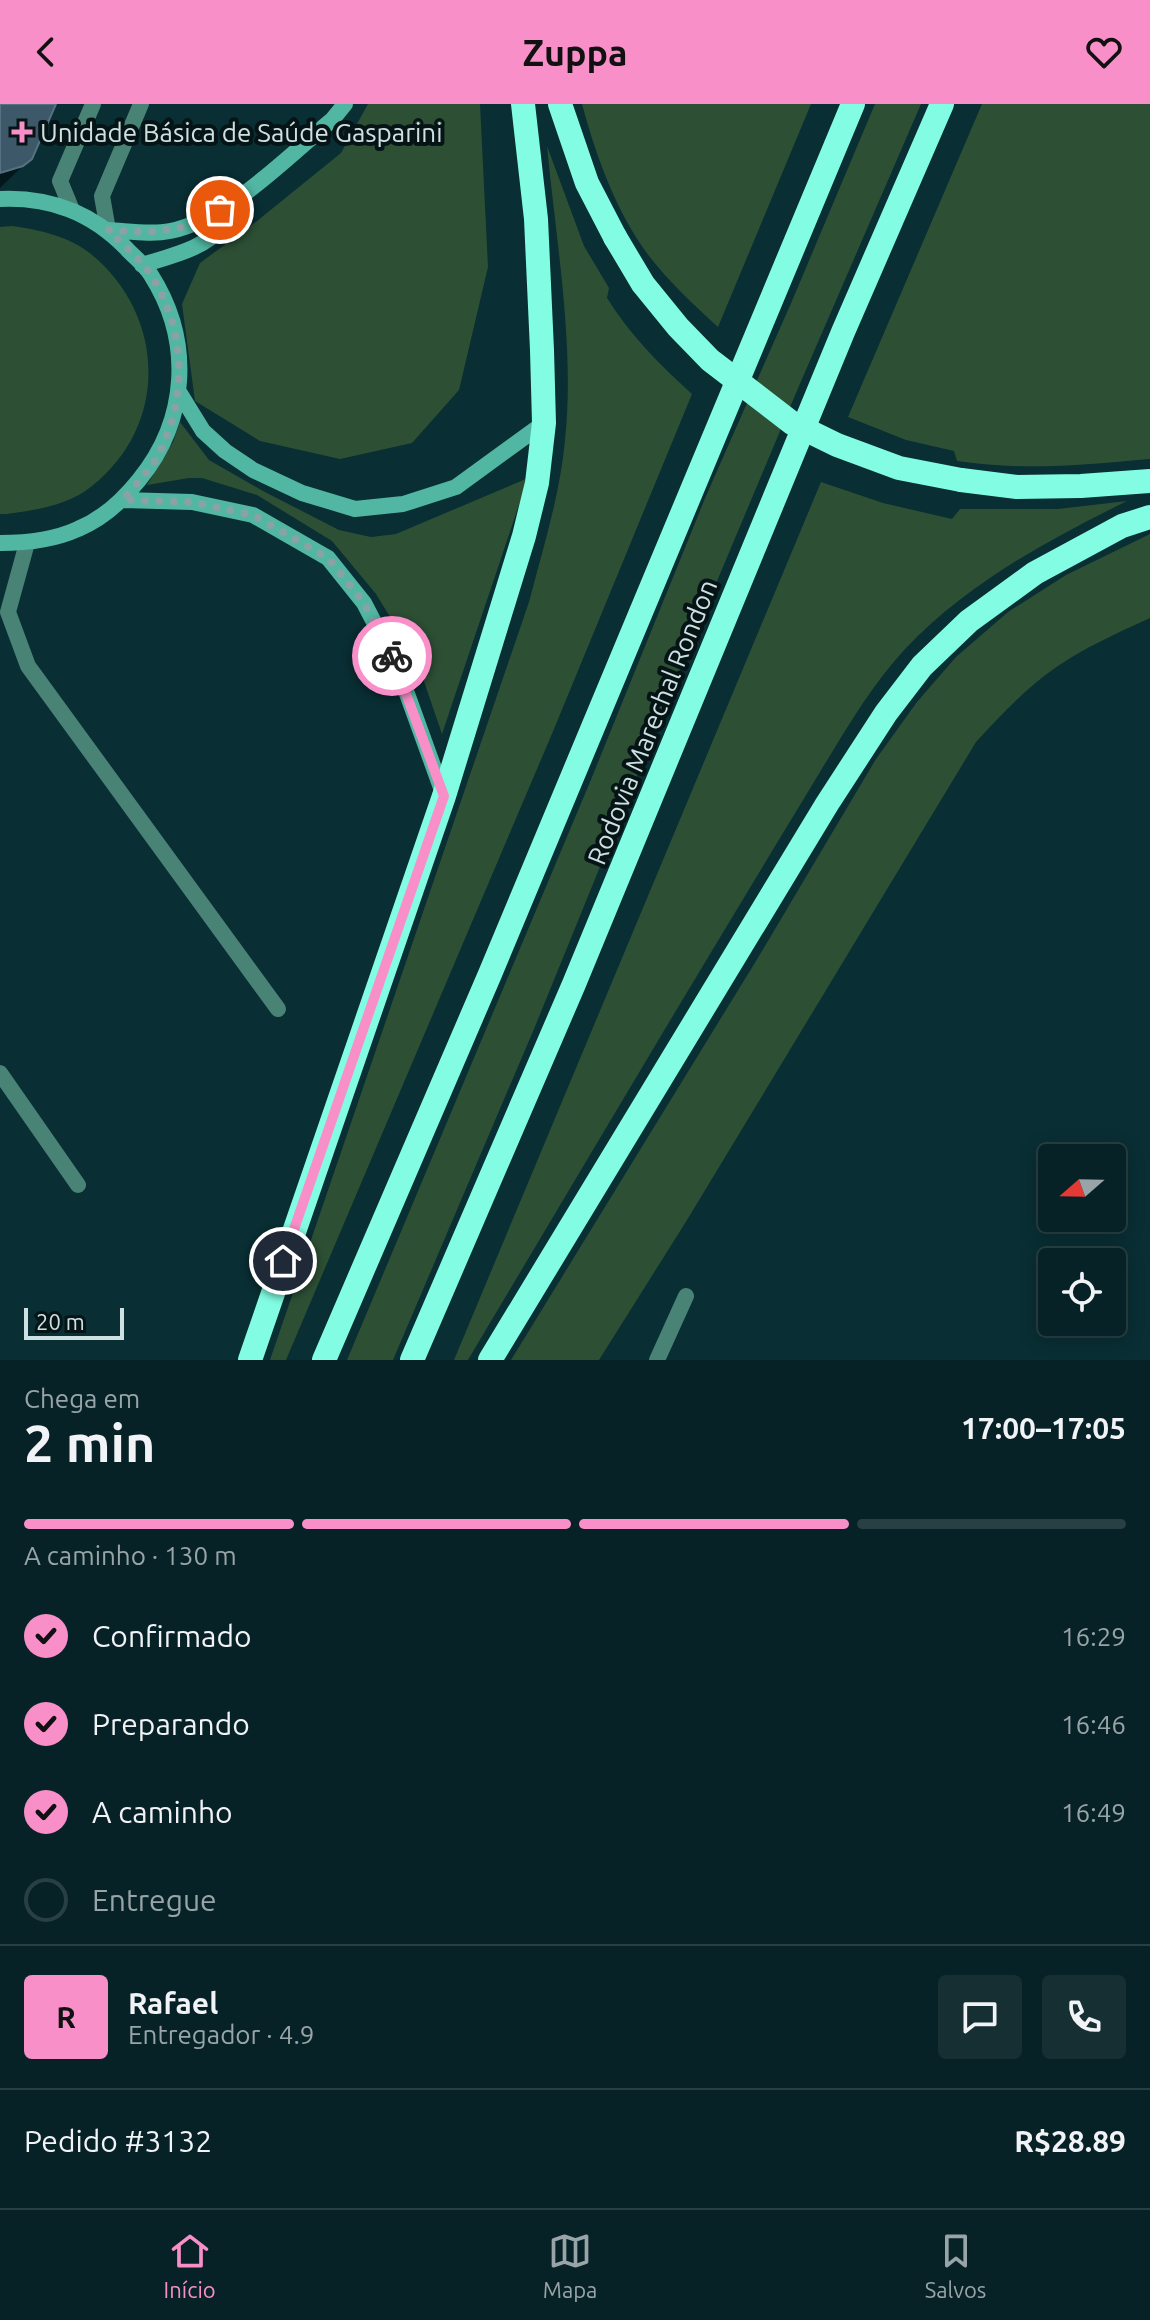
<!DOCTYPE html>
<html lang="pt">
<head>
<meta charset="utf-8">
<style>
	:root { --surface:#072226; --page:#152f32; --text:#f1f3f6; --muted:#98a4a7; --line:#283f43; --accent:#f98fc9 }
	body { margin:0; font-family:Ubuntu,sans-serif; background:var(--page); color:var(--text); height:100vh; display:flex; flex-direction:column; font-size:30px; white-space:nowrap }
	* { box-sizing:border-box; margin:0 }
	p { font-size:26px; color:var(--muted) }
	.icon { flex:none; width:44px; height:44px; fill:none; stroke:currentColor; stroke-width:2; stroke-linecap:round; stroke-linejoin:round }
	.map { position:relative; height:1256px; overflow:hidden }
	.drawer { display:flex; flex-direction:column; background:var(--surface); flex:1 }
	.drawer>* { flex:none }
	.needle { width:52px; rotate:250deg }
	.tools { position:absolute; left:1038px; top:1040px; display:grid; gap:16px }
	.tools a { display:grid; place-items:center; width:88px; height:88px; border-radius:8px; background:var(--surface); box-shadow:0 4px 20px #0003,0 0 0 2px var(--line); font-size:40px }
	.scale { position:absolute; left:24px; bottom:20px; width:100px; box-sizing:border-box; padding-left:8px; border:4px solid #cde1e3; border-top:0; font-size:22px; line-height:28px; white-space:nowrap; color:#cde1e3; -webkit-text-stroke:6px #061416; paint-order:stroke }
	.pin { position:absolute; display:grid; place-items:center; width:68px; height:68px; color:#fff; margin:-34px; border:4px solid #fff; border-radius:50%; box-shadow:0 2px 8px #0007 }
	.courier { position:absolute; display:grid; place-items:center; width:80px; height:80px; margin:-40px; border:6px solid #f98fc9; border-radius:50%; background:#fff; color:#222; box-shadow:0 2px 10px #0007 }
	.headline em { font-style:normal; font-weight:700 }
	.headline div { display:flex; flex-direction:column-reverse }
	.headline { display:flex; align-items:center; justify-content:space-between; height:136px; padding:0 24px }
	h1 { font-size:52px; font-weight:700; line-height:60px }
	.bar { display:grid; grid-template-columns:repeat(4,1fr); gap:12px 8px; align-content:center; height:96px; padding:0 24px }
	.bar i { height:10px; border-radius:6px; background:var(--line) }
	.bar .active { background:var(--accent) }
	.bar p { grid-column:span 4 }
	.line { display:flex; align-items:center; gap:20px; padding:0 24px; border-top:2px solid var(--line) }
	.line div { flex:1 }
	.round { display:grid; place-items:center; flex:none; width:84px; height:84px; border-radius:8px; background:var(--page) }
	ol { padding:0 24px; list-style:none }
	li { display:flex; align-items:center; gap:24px; height:88px }
	li p { margin-inline-start:auto }
	li .icon { padding:8px; border-radius:50%; background:var(--accent); color:#111; stroke-width:4 }
	li:last-child { color:var(--muted) }
	li i { width:44px; height:44px; border:4px solid var(--line); border-radius:50% }
	header { display:flex; justify-content:space-between; align-items:center; height:104px; padding:0 24px; background:var(--accent); color:#111; font-size:36px; font-weight:700 }
	.dock { display:flex; justify-content:space-around; align-items:center; height:112px; border-top:2px solid var(--line); background:var(--surface); font-size:22px; color:var(--muted) }
	.dock a { display:grid; justify-items:center; gap:4px }
	.dock .active { color:var(--accent) }
	.map>svg:first-child { display:block }
</style>
</head>
<body>
<header><svg class="icon" aria-label="back" viewBox="0 0 24 24"><path d="M15 5l-7 7 7 7"/></svg>Zuppa<svg class="icon" aria-label="heart" viewBox="0 0 24 24"><path d="M12 20l-8-8c-3-5 5-10 8-4 3-6 11-1 8 4z"/></svg></header>
<div class="map">
<svg width="1150" height="1256" viewBox="0 0 1150 1256">
	<rect width="100%" height="100%" fill="#092e33"/>
	<path fill="#2d5035" d="M 368,0 L 480,0 L 488,163 L 459,286 L 412,339 L 340,355 L 260,337 L 195,297 L 182,200 L 200,159 L 257,117 L 341,49 Z
		M 582,0 L 811,0 L 718,223 C 694,201 669,178 649,152 C 616,108 596,52 582,0 Z
		M 875,0 L 921,0 L 799,282 L 691,539 L 534,925 L 393,1256 L 347,1256 L 590,678 L 706,392 L 792,197 Z
		M 982,0 L 1150,0 L 1150,355 C 1082,361 1025,367 957,357 L 954,347 L 906,336 L 848,313 Z
		M 547,42 L 584,142 L 609,184 L 607,194 C 630,231 660,261 692,290 L 554,625 L 286,1256 L 270,1256 L 529,498 C 543,444 560,391 565,336 C 575,242 556,137 547,42 Z
		M 12,122 C 40,126 68,132 91,150 C 166,212 169,321 92,382 C 67,402 36,406 6,410 L 0,410 L 0,123 Z
		M 180,318 L 209,356 L 263,387 L 339,426 L 371,433 L 396,430 L 528,374 L 442,630 L 417,557 L 376,490 L 332,437 L 257,391 L 202,374 L 189,374 L 147,381 L 173,338 Z
		M 821,378 L 883,399 L 952,415 L 960,405 L 1058,405 L 1127,397 C 1048,436 968,479 906,544 C 873,579 848,622 823,663 C 799,703 775,742 751,782 C 656,939 562,1098 468,1256 L 454,1256 Z
		M 1150,430 L 1150,514 C 1117,529 1084,544 1055,564 C 1025,585 1000,612 976,638 L 687,1116 L 599,1256 L 511,1256 L 756,857 L 876,655 L 917,598 L 956,553 L 1008,508 L 1066,471 Z"/>
	<path fill="#0007" d="M 0,0 L 54,0 L 31,54 L 0,84 Z"/>
	<path fill="#3d5868" stroke="#557182" stroke-width="2" d="M 0,0 L 56,0 L 32,55 L 23,62 L 0,69 Z"/>
	<g fill="none" stroke-linecap="round" stroke-linejoin="round">
		<path stroke="#488376" stroke-width="16" d="M 657,1256 L 686,1192"/>
		<path stroke="#488376" stroke-width="16" d="M 72,106 L 60,77 L 93,0
			M 108,126 L 102,92 L 141,0
			M 27,439 L 8,508 L 28,562 L 278,905
			M 0,969 L 78,1081"/>
		<path stroke="#51b7a2" stroke-width="16" d="M 0,95 C 50,93 91,108 126,144 C 134,153 145,161 151,171 C 193,237 188,316 139,376 C 123,396 102,415 78,425 C 54,436 26,439 0,439
			M 108,126 C 128,127 151,131 170,127 C 227,116 287,53 332,16 L 345,0
			M 142,161 C 170,152 205,145 224,121 C 229,115 231,105 235,98
			M 179,288 L 203,327 L 225,347 L 253,366 L 302,389 L 355,405 L 403,400 L 456,383 L 544,319
			M 123,396 L 192,398 L 253,411 L 328,454 L 364,499 L 397,562 L 444,692"/>
		<path stroke="#82fde3" stroke-width="24" d="M 560,0 L 587,79 L 615,133
			M 961,376 L 1017,383 L 1081,382 L 1150,377
			M 250,1256 L 444,692 L 524,432 L 537,379 L 544,319 L 542,246 L 536,115 L 523,0
			M 324,1256 L 490,870 L 853,0
			M 412,1256 L 574,880 L 843,228 L 942,0
			M 490,1256 L 827,700 L 886,609 L 922,562 L 969,517 L 1035,469 L 1122,422 L 1150,413"/>
		<path stroke="#82fde3" stroke-width="24" d="M 615,133 L 643,180 L 678,223 L 710,256 L 792,319 L 837,341 L 899,364 L 961,376"/>
	</g>
	<g fill="none" stroke-linecap="round" stroke-linejoin="round">
		<path stroke="#88a2a5" stroke-width="8" stroke-dasharray="0 14.4" d="M 220,106 C 182,130 152,129 108,126 C 122,140 140,154 151,171 C 186,225 188,296 157,353 C 149,368 134,382 123,396 L 192,398 L 253,411 L 328,454 L 364,499 L 392,552"/>
		<path stroke="#f98fc9" stroke-width="10" d="M 283,1157 L 444,692 L 392,552"/>
	</g>
	<path fill="#f98fc9" stroke="#061416" stroke-width="3" d="M18 16h8v8h8v8h-8v8h-8v-8h-8v-8h8z"/>
	<g text-anchor="middle" dominant-baseline="central" stroke-width="8" stroke-linejoin="round" paint-order="stroke">
		<g font-size="26" fill="#cde1e3" stroke="#061416" text-anchor="start">
			<text x="40" y="28">Unidade Básica de Saúde Gasparini</text>
		</g>
		<g font-size="26" fill="#cde1e3" stroke="#061416">
			<text transform="translate(652 618) rotate(-68)">Rodovia Marechal Rondon</text>
		</g>
	</g>
</svg>
<div class="tools">
<a><svg class="needle" viewBox="-14 -14 28 28"><path d="M0-13l5 13h-10z" fill="#e53935"/><path d="M0 13l5-13h-10z" fill="#98a4a7"/></svg></a>
<a><svg class="icon" aria-label="locate" viewBox="0 0 24 24"><circle cx="12" cy="12" r="6"/><path d="M12 2v4M12 18v4M2 12h4M18 12h4"/></svg></a>
</div>
<div class="scale">20 m</div>
<div class="pin" style="left:220px;top:106px;background:#ea580c"><svg class="icon" aria-label="bag" viewBox="0 0 24 24"><path d="M5 8h14l-1 12H6zM9 8a3 3 0 0 1 6 0"/></svg></div>
<div class="pin" style="left:283px;top:1157px;background:#1f2937"><svg class="icon" aria-label="home" viewBox="0 0 24 24"><path d="M3 11l9-7 9 7M6 9v11h12V9"/></svg></div>
<div class="courier" style="left:392px;top:552px"><svg class="icon" aria-label="bike" viewBox="0 0 24 24"><circle cx="6" cy="16" r="4"/><circle cx="18" cy="16" r="4"/><path d="M6 16l4-8h5l3 8M10 8l3 8H6M13 5h3"/></svg></div>
</div>
<section class="drawer">
<div class="headline"><div><h1>2 min</h1><p>Chega em</p></div><em>17:00–17:05</em></div>
<div class="bar"><i class="active"></i><i class="active"></i><i class="active"></i><i></i><p>A caminho · 130 m</p></div>
<ol>
<li><svg class="icon" aria-label="check" viewBox="0 0 24 24"><path d="M5 12l5 5 9-10"/></svg>Confirmado<p>16:29</p></li>
<li><svg class="icon" aria-label="check" viewBox="0 0 24 24"><path d="M5 12l5 5 9-10"/></svg>Preparando<p>16:46</p></li>
<li><svg class="icon" aria-label="check" viewBox="0 0 24 24"><path d="M5 12l5 5 9-10"/></svg>A caminho<p>16:49</p></li>
<li><i></i>Entregue</li>
</ol>
<div class="line" style="height:144px"><b class="round" style="background:var(--accent);color:#111">R</b><div><b>Rafael</b><p>Entregador · 4.9</p></div><a class="round"><svg class="icon" aria-label="chat" viewBox="0 0 24 24"><path d="M4 5h16v11H9l-5 4z"/></svg></a><a class="round"><svg class="icon" aria-label="phone" viewBox="0 0 24 24"><path d="M5 4h4l2 5-3 2q2 4 5 5l2-3 5 2v4C11 20 4 13 5 4z"/></svg></a></div>
<div class="line" style="height:104px"><div>Pedido #3132</div><b>R$28.89</b></div>
</section>
<nav class="dock">
<a class="active"><svg class="icon" aria-label="home" viewBox="0 0 24 24"><path d="M3 11l9-7 9 7M6 9v11h12V9"/></svg>Início</a>
<a><svg class="icon" aria-label="map" viewBox="0 0 24 24"><path d="M3 6l6-2 6 2 6-2v14l-6 2-6-2-6 2zM9 4v14M15 6v14"/></svg>Mapa</a>
<a><svg class="icon" aria-label="saved" viewBox="0 0 24 24"><path d="M7 4h10v16l-5-4-5 4z"/></svg>Salvos</a>
</nav>
</body>
</html>
